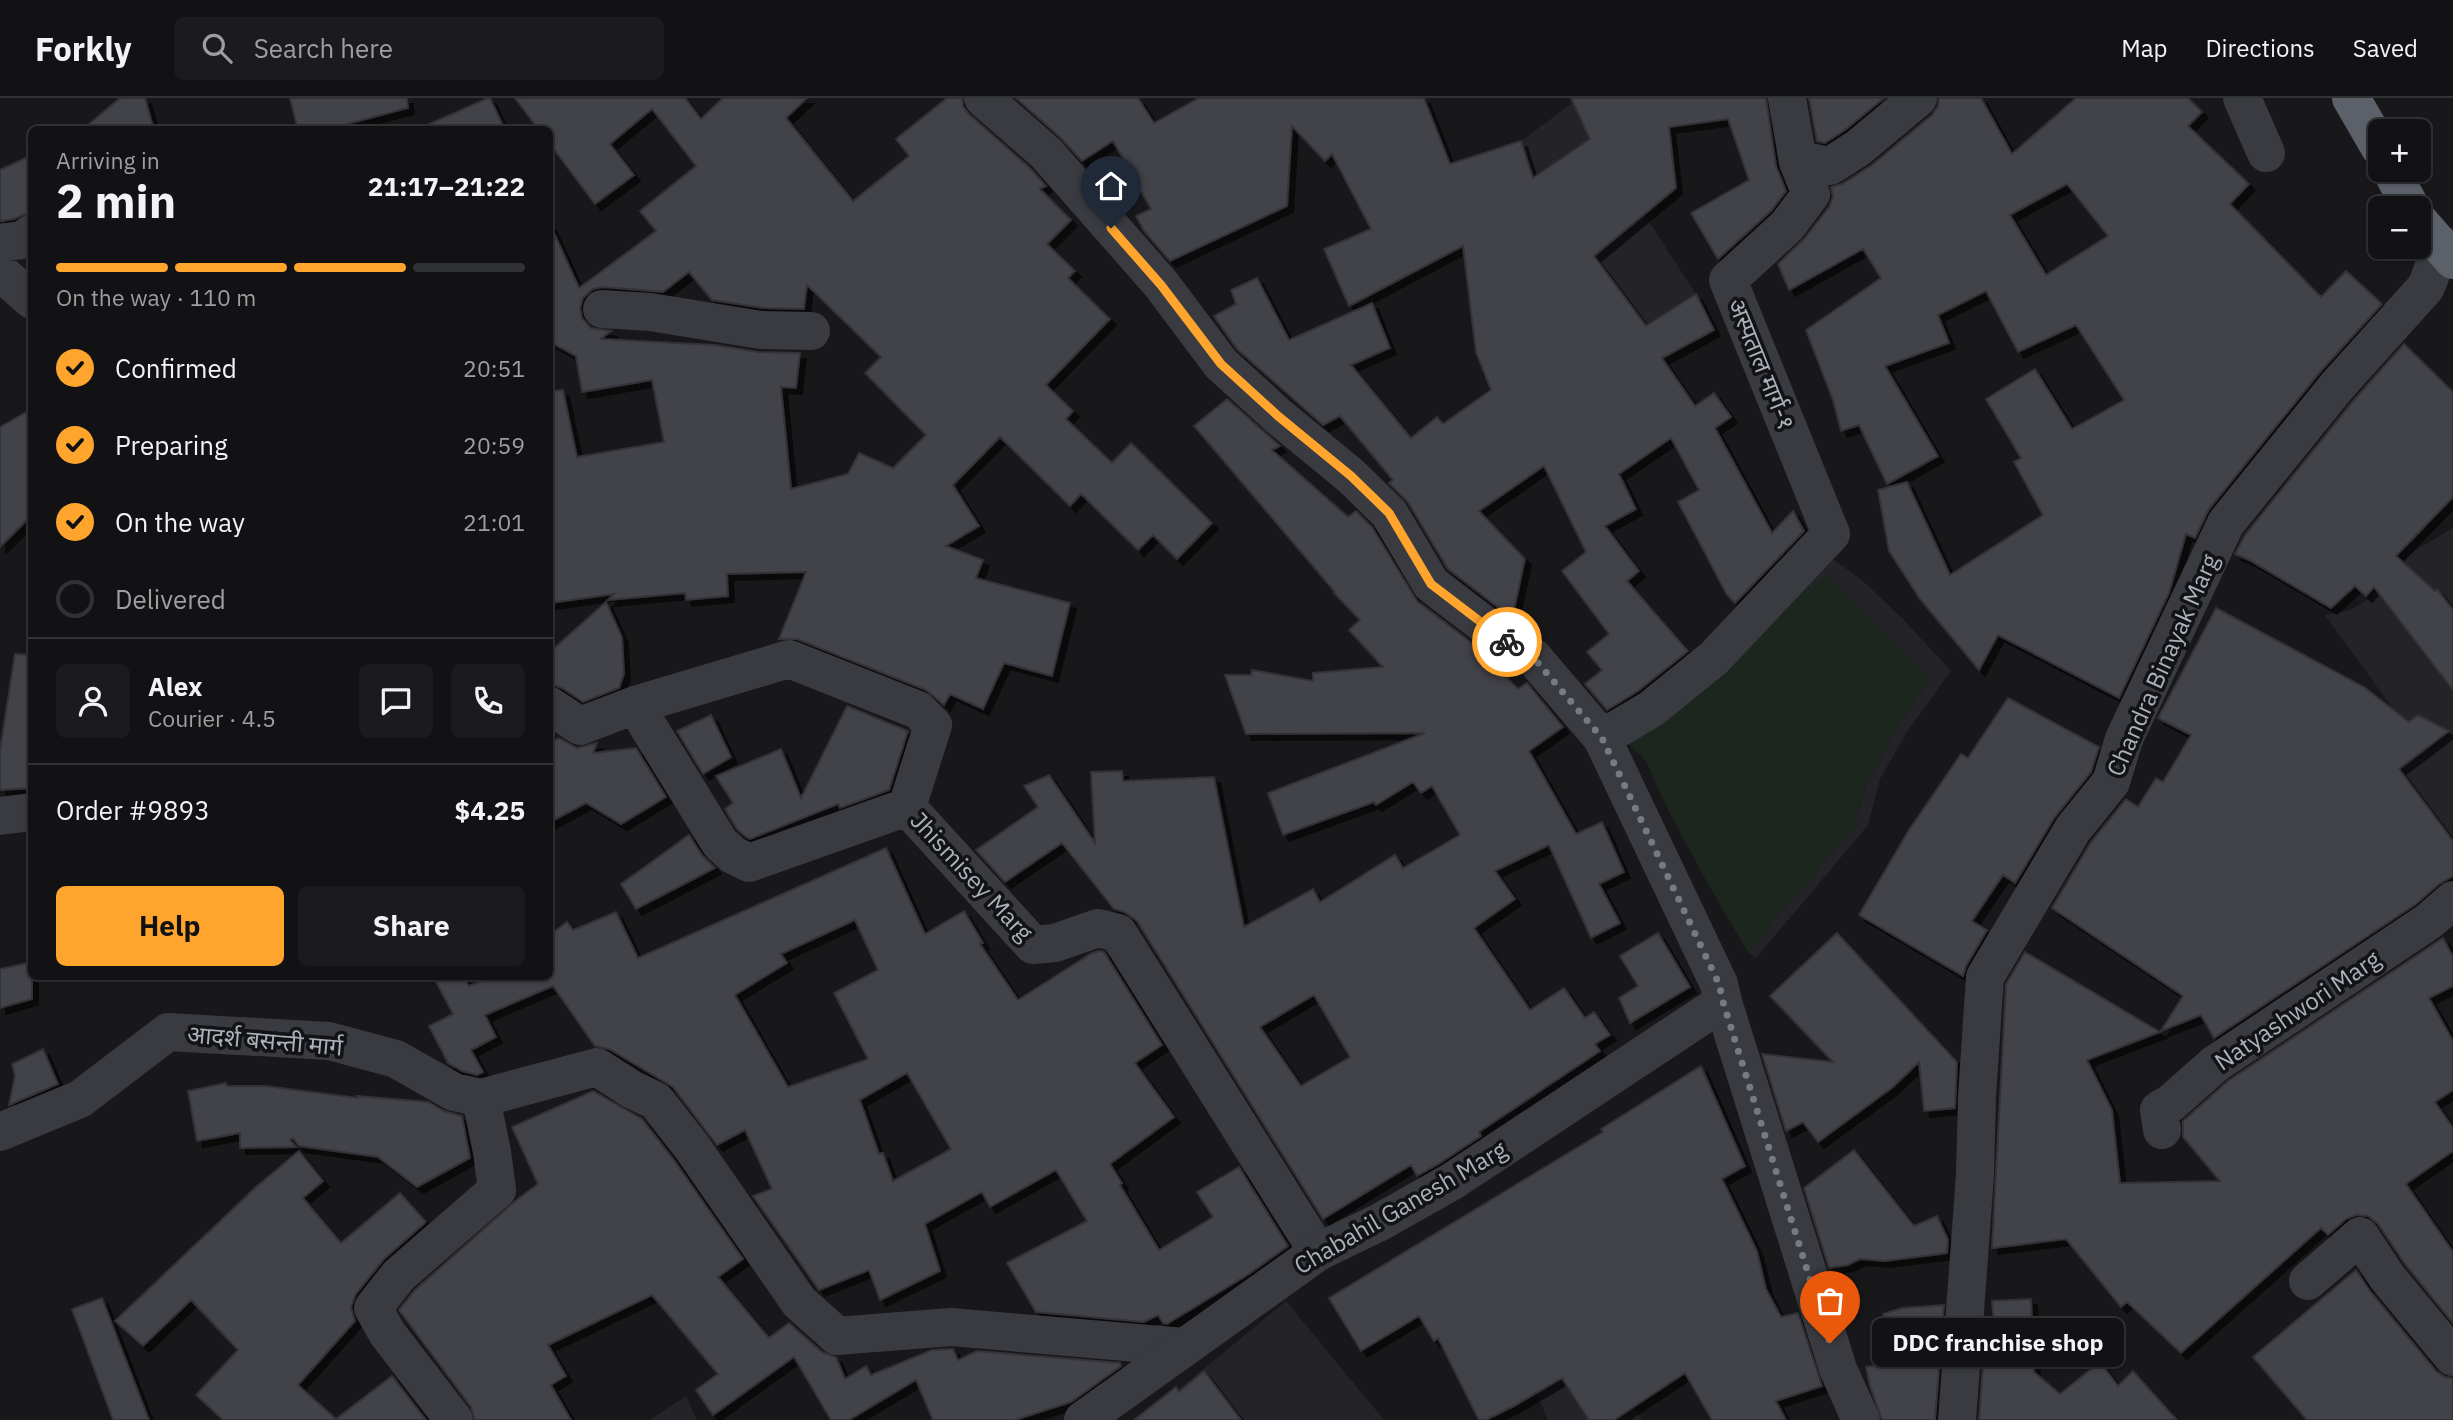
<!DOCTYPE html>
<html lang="en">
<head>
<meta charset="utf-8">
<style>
	:root { --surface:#121214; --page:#1b1b1d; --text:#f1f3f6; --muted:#9c9ea0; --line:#313234; --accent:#ffa42c }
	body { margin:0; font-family:"IBM Plex Sans","Noto Sans Devanagari",sans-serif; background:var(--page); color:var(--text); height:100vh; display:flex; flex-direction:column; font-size:26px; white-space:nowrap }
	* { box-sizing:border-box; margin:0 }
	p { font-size:23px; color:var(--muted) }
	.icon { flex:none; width:38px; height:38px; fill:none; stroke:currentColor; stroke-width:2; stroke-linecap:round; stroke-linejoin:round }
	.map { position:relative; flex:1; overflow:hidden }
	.drawer { position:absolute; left:28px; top:28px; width:525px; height:854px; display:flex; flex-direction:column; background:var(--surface); border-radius:10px; box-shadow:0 2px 5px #0004,0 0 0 2px var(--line) }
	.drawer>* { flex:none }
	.controls { position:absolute; left:2368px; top:21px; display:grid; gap:14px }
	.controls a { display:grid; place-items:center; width:63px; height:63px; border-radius:10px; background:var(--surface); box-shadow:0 2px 5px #0004,0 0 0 2px var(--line); font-size:35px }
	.pin { position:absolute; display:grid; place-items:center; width:60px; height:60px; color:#fff; margin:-72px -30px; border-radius:50% 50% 50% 0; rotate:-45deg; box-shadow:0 0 7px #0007 }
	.pin .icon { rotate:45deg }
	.courier { position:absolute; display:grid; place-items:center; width:70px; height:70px; margin:-35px; border:5px solid #ffa42c; border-radius:50%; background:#fff; color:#222; box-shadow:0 2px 9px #0007 }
	.bubble { position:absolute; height:49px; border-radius:10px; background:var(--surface); box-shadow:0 2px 5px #0004,0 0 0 2px var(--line); font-size:23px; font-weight:700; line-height:49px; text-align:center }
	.overview em { font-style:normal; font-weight:700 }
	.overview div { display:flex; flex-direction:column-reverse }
	.overview { display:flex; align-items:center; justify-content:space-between; height:119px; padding:0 28px }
	h1 { font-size:46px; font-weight:700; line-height:52px }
	.bar { display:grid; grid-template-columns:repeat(4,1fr); gap:10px 7px; align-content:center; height:84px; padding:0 28px }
	.bar i { height:9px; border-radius:5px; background:var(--line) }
	.bar .on { background:var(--accent) }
	.bar p { grid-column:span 4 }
	.line { display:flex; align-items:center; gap:18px; padding:0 28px; border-top:2px solid var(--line) }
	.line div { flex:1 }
	.round { display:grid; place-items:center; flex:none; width:74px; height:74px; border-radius:10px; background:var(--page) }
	ol { padding:0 28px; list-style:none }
	li { display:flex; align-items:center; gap:21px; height:77px }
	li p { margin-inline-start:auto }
	li .icon { padding:7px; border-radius:50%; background:var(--accent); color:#111; stroke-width:4 }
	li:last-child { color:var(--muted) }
	li i { width:38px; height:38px; border:4px solid var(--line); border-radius:50% }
	.primary-button { display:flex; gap:14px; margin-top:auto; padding:14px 28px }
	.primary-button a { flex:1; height:80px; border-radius:10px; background:var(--accent); color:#111; font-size:28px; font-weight:700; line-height:80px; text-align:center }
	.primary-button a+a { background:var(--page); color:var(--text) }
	header { display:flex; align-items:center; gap:42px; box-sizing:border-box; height:98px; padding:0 35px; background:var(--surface); border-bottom:2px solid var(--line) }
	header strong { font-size:33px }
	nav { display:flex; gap:38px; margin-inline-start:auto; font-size:24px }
	.search { width:490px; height:63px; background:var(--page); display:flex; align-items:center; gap:18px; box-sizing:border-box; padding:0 24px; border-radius:10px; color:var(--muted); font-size:26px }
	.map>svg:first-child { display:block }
</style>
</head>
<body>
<header>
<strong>Forkly</strong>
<div class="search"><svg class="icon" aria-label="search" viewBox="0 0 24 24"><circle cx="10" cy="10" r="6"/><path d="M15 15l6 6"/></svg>Search here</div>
<nav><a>Map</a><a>Directions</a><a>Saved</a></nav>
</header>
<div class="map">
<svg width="2453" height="1322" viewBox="0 0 2453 1322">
	<defs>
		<filter id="shadow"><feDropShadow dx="6" dy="6" stdDeviation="0" flood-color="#0009"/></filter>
	</defs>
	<rect width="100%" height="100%" fill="#18181b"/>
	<path fill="#242428" d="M 1579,0 L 1585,0 L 1589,42 L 1644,116 L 1696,196 L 1714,232 L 1622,282 L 1505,269 L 1485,278 L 1476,254 L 1469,190 L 1453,87 L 1477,58 L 1521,43 Z
		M 2453,430 L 2453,778 L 2433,793 L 2345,670 L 2404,626 L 2325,517 L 2351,512 L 2371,499 L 2411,455 Z
		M 1829,458 L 1863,483 L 1903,521 L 1951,573 L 1907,634 L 1880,681 L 1868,727 L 1756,860 L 1748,854 L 1854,730 L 1866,687 L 1898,629 L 1931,580 L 1826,478 L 1812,492 L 1803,485 Z
		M 1286,1203 L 1384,1322 L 1201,1322 L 1177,1293 Z
		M 1569,1244 L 1621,1289 L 1642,1322 L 1548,1322 L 1528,1277 Z
		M 686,1298 L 697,1322 L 650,1322 Z"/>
	<path fill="#1d261e" d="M 1826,477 L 1932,580 L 1898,629 L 1866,687 L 1854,730 L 1748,854 L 1708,786 L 1666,708 L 1646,663 L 1623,641 L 1803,485 L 1812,492 Z"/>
	<path fill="#424348" stroke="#323237" stroke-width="2" fill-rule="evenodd" filter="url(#shadow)" d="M 120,0 L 145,0 L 154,32 L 82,32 Z
		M 290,0 L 407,0 L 408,10 L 324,32 L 298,32 Z
		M 490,0 L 505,32 L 416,32 L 488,0 Z
		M 515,0 L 685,0 L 701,21 L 723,0 L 807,0 L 786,20 L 853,103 L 909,58 L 896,41 L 947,0 L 962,0 L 963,8 L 969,16 L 1031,71 L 1046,88 L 1040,91 L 1071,122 L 1047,146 L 1075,173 L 1068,180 L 1110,221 L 1046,287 L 1073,313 L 1066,321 L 1112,365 L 1131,345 L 1212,425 L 1177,461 L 1153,437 L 1138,452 L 1081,396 L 1070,408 L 1000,339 L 953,387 L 979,428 L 946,448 L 983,462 L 976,480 L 1070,505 L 1052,578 L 1004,565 L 983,611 L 950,596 L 944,607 L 926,592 L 797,541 L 779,541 L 806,474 L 727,476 L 728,498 L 686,502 L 685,495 L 608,502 L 614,496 L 550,505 L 550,293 L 563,292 L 577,359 L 664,344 L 652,282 L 582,294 L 576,258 L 550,244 L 550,126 L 579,190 L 656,133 L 640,113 L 696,68 L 652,11 L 610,46 L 634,77 L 595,106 L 550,46 L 550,32 L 539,32 ZM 689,174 L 712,202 L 763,210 L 804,211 L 807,187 L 881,259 L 865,275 L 926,337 L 893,370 L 859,355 L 848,376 L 791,391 L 781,289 L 796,290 L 800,255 L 758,254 L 715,247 L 601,241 L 611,233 L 591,230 L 582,220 L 580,210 L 583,200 L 593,191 L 603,189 L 663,194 Z
		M 1016,0 L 1138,0 L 1154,25 L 1199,0 L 1424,0 L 1450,66 L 1521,43 L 1533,80 L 1590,41 L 1571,0 L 1766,0 L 1776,68 L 1786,93 L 1771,113 L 1718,161 L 1691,115 L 1749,82 L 1728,21 L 1669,29 L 1676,90 L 1594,158 L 1646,228 L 1696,196 L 1714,232 L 1662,260 L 1695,308 L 1714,295 L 1731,319 L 1715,330 L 1772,435 L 1793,413 L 1804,433 L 1735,505 L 1727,497 L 1678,404 L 1699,392 L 1671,340 L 1619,376 L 1636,411 L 1605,428 L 1639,473 L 1627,483 L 1688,553 L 1638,593 L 1607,612 L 1585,586 L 1602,572 L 1587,554 L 1609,536 L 1562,473 L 1586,454 L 1544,368 L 1479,413 L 1525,461 L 1514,512 L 1508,517 L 1448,471 L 1408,404 L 1389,385 L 1393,382 L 1340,318 L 1323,327 L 1237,251 L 1214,218 L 1236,206 L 1231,192 L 1257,180 L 1289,242 L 1372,205 L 1390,250 L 1351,267 L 1411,340 L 1437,319 L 1443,326 L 1491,292 L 1476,254 L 1463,148 L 1349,208 L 1324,151 L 1371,131 L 1332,56 L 1325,63 L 1292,28 L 1287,108 L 1170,163 L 1144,133 L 1136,118 L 1151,111 L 1113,43 L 1082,63 L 1060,39 Z
		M 1809,0 L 1884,0 L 1845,32 L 1825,45 L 1817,43 Z
		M 1939,0 L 1981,0 L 2012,56 L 2076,0 L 2188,0 L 2202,14 L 2188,28 L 2249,86 L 2230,106 L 2321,199 L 2346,173 L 2382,206 L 2320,274 L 2209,411 L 2195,440 L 2186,436 L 2169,495 L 2119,600 L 1998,537 L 1979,572 L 1920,501 L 1889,453 L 1878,392 L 1907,384 L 1950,477 L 2043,417 L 2014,364 L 2021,360 L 1986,301 L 2035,271 L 2072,331 L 2124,302 L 2076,227 L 2018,254 L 1986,193 L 1938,217 L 1949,245 L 1885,268 L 1938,358 L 1887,386 L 1859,327 L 1841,333 L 1833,302 L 1806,232 L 1881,180 L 1863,151 L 1789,192 L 1778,166 L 1804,141 L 1829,109 L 1833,99 L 1831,89 L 1842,86 L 1872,67 L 1932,17 L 1938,8 ZM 2067,86 L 2108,138 L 2046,177 L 2010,117 Z
		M 32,57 L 32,113 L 14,121 L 0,123 L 0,72 Z
		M 2404,246 L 2453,294 L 2453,399 L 2396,458 L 2435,493 L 2437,491 L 2453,512 L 2453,592 L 2374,489 L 2366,498 L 2355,488 L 2331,510 L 2249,462 L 2235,456 L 2245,437 L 2354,302 Z
		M 1227,301 L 1280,348 L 1272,352 L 1348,419 L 1356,413 L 1372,429 L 1417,503 L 1476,548 L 1518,591 L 1527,585 L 1563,629 L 1529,653 L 1576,736 L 1602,724 L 1624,774 L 1599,786 L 1620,825 L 1591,840 L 1549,747 L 1495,773 L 1515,801 L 1474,830 L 1530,912 L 1564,890 L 1585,920 L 1594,914 L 1610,937 L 1595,946 L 1600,953 L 1479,1034 L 1481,1038 L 1440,1065 L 1417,1078 L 1411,1067 L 1323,1121 L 1137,823 L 1124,814 L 1114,811 L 1062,745 L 1005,784 L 976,752 L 1038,709 L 1024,688 L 1049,677 L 1095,745 L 1091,674 L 1122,673 L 1123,683 L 1214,679 L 1244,829 L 1313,791 L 1320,804 L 1395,757 L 1403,770 L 1460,737 L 1432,688 L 1421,695 L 1413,684 L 1376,707 L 1374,704 L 1283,737 L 1268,695 L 1425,635 L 1246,636 L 1225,577 L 1251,577 L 1252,572 L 1313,583 L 1313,575 L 1383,569 L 1349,532 L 1360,522 L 1334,495 L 1335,494 L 1194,328 ZM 1314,897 L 1350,959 L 1301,988 L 1260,929 Z
		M 32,311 L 32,417 L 0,449 L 0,329 Z
		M 606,504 L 622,539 L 624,576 L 619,590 L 583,604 L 562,590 L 550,586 L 550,554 Z
		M 2216,510 L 2364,589 L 2409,624 L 2418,617 L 2449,633 L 2399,671 L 2453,743 L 2453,778 L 2439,786 L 2416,806 L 2214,940 L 2201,917 L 2161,933 L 2183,898 L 2052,810 L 2091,744 L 2126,701 L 2138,709 L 2156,680 L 2163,684 L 2191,637 L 2158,620 Z
		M 15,556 L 32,557 L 32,690 L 0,692 L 0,652 Z
		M 2008,600 L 2099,649 L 2091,674 L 2054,720 L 2015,785 L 2003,777 L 1972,823 L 1987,832 L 1966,868 L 1963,878 L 1859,817 L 1909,732 L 1961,656 L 1968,660 Z
		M 847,608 L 908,633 L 889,692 L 840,710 L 838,706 L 750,741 L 746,739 L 737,731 L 725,711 L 733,705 L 716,678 L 781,651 L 801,700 Z
		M 711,617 L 731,659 L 703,676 L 677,633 Z
		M 559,640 L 577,650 L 597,645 L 593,655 L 636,650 L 666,699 L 621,726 L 586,705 L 550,724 L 550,645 Z
		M 689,737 L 702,757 L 715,770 L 636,811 L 621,786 Z
		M 886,750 L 925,836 L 964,813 L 983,845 L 980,846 L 1018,902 L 1092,855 L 1099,853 L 1104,854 L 1162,947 L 1135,965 L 1174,1019 L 1110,1066 L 1122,1085 L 1120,1087 L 1159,1152 L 1213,1119 L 1197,1094 L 1239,1069 L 1288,1148 L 1249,1176 L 1167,1226 L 1163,1225 L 1158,1217 L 1144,1224 L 1036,1214 L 1007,1165 L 1087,1123 L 1056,1072 L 990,1109 L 982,1094 L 925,1126 L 940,1173 L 880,1202 L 869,1172 L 819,1192 L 753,1098 L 772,1091 L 745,1032 L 717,1047 L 673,989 L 609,951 L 595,948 L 553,888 L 485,917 L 496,939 L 471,952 L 483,974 L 477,977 L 462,973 L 448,965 L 429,928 L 453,916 L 433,878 L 463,878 L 469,888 L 492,878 L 550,878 L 550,837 L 567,824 L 573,832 L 616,814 L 638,860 ZM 855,822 L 878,872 L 834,895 L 868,961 L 788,989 L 735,897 L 787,865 L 781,856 ZM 907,975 L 951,1051 L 893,1083 L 883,1055 L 879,1056 L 860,1002 Z
		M 1658,835 L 1690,889 L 1630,925 L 1619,900 L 1638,888 L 1620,858 Z
		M 1837,835 L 1957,964 L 1955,1010 L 1924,1013 L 1919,964 L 1893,989 L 1818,1044 L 1803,1024 L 1786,1033 L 1762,956 L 1833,964 L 1770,898 Z
		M 2443,840 L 2453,859 L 2453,888 L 2429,900 L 2453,943 L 2453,992 L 2435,1004 L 2453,1030 L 2453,1053 L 2406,1086 L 2453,1154 L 2453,1225 L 2405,1166 L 2378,1126 L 2368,1118 L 2356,1117 L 2346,1121 L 2328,1137 L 2321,1130 L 2181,1255 L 2127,1204 L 2121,1209 L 2066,1141 L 1992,1150 L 2006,886 L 2025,854 L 2160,934 L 2087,962 L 2112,1012 L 2120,1085 L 2220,1083 L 2183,1039 L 2183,1023 L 2228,983 Z
		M 32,864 L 32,901 L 0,910 L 0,871 Z
		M 43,951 L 58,986 L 9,1007 L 15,978 L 12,966 Z
		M 1701,968 L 1745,1068 L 1722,1081 L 1757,1153 L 1766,1191 L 1781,1219 L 1798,1215 L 1822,1288 L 1776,1303 L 1786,1322 L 1712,1322 L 1685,1275 L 1614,1322 L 1589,1322 L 1562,1280 L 1514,1308 L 1486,1322 L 1479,1322 L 1438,1240 L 1434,1243 L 1419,1218 L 1361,1253 L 1329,1200 L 1603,1034 L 1601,1031 Z
		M 226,985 L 227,988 L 265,988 L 358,1000 L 357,998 L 428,1004 L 444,1013 L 462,1018 L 470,1060 L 417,1089 L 378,1059 L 299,1048 L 293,1040 L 290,1042 L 296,1049 L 240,1050 L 240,1035 L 197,1043 L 188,993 Z
		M 593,993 L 642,1021 L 674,1062 L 743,1161 L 718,1179 L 769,1240 L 789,1225 L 822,1254 L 836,1259 L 845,1281 L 866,1268 L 871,1277 L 932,1252 L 951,1251 L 953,1251 L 958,1262 L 977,1253 L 1120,1265 L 1121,1268 L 1071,1304 L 1015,1322 L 933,1322 L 916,1282 L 849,1322 L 831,1322 L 794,1259 L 713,1317 L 696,1292 L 718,1276 L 652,1197 L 548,1247 L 566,1278 L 551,1287 L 571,1322 L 475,1322 L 471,1309 L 399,1212 L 415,1192 L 514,1104 L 538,1086 L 512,1029 Z
		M 1854,1052 L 1914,1128 L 1937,1118 L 1948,1142 L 1947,1155 L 1885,1163 L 1860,1161 L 1848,1167 L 1829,1170 L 1804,1090 Z
		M 299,1053 L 323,1083 L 303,1100 L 341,1145 L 400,1095 L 426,1124 L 384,1161 L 356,1196 L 351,1209 L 355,1223 L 298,1287 L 336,1321 L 392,1278 L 426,1322 L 223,1322 L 196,1297 L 238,1252 L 191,1202 L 143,1248 L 115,1223 L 256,1089 Z
		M 2356,1172 L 2370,1193 L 2436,1273 L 2445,1279 L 2453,1280 L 2453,1322 L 2307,1322 L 2253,1259 Z
		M 102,1200 L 149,1322 L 113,1322 L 72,1211 Z
		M 2031,1201 L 2034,1274 L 2060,1296 L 2100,1264 L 2118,1288 L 2133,1273 L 2177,1322 L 1979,1322 L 1986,1227 L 1996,1248 L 1992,1203 Z
		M 1944,1207 L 1935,1322 L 1882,1322 L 1870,1288 L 1866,1269 L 1879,1267 L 1875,1243 L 1887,1241 L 1883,1216 L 1902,1210 Z
		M 1204,1273 L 1241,1322 L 1134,1322 L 1176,1289 L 1179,1294 Z"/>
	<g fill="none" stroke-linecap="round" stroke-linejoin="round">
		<path stroke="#393b40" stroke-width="38" d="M 983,0 L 1046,55 L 1161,186 L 1221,266 L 1278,318 L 1351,378 L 1389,415 L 1431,486 L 1512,548 L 1533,559 L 1602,640 L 1719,886 L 1723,904
			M 2242,0 L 2266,55
			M 1798,62 L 1830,68 L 1858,50 L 1918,0
			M 0,145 L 22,142 L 32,135
			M 0,174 L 32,202
			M 602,211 L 650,214 L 761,232 L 811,233
			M 635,607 L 720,745 L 733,757 L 749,765 L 907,709
			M 550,608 L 580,628 L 635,607 L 789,561 L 918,612 L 933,627 L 907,709 L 1033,847 L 1055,845 L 1098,830 L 1118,835 L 1318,1154
			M 1602,640 L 1651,611 L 1714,560 L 1831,436 L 1728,182 L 1787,128 L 1811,96 L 1798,64 L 1787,0
			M 0,718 L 32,714
			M 481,1000 L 597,969 L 631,991 L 656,1003 L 692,1049 L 799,1204 L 837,1238 L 951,1229 L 1184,1249
			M 2162,1032 L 2159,1012 L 2171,1005 L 2215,966 L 2429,823 L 2453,802
			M 0,1034 L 80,1001 L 168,934 L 329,943 L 396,961 L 454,994 L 481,1000 L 492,1054 L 497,1092 L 399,1177 L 373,1210 L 387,1235 L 454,1322
			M 2308,1183 L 2360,1138 L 2387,1179 L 2453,1259
			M 1957,1322 L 1975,1077 L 1977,998 L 1985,879 L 2073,731 L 2111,684 L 2124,641 L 2226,425 L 2337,288 L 2426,189 L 2442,147"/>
		<path stroke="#393b40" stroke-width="38" d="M 1083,1322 L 1318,1154 L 1380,1124 L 1451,1084 L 1723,904 L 1838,1271 L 1861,1322"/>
		<path stroke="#5c6068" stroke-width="38" d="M 2351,0 L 2380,50
			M 2391,72 L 2411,110
			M 2418,122 L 2453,162"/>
	</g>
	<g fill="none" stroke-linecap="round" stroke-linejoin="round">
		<path stroke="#767b83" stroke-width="7" stroke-dasharray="0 12.6" d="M 1507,544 L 1533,559 L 1602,640 L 1719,886 L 1723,904 L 1830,1245"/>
		<path stroke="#ffa42c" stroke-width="9" d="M 1111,130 L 1161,187 L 1221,266 L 1278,318 L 1351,378 L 1389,415 L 1431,486 L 1507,544"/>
	</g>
	<g text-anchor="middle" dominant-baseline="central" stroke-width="7" stroke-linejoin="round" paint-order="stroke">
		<g font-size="24" fill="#a9b1bb" stroke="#131316">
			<text transform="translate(1762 266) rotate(68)">अस्पताल मार्ग-१</text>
			<text transform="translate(2162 567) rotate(-66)">Chandra Binayak Marg</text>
			<text transform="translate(972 778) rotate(47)">Jhismisey Marg</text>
			<text transform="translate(2297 912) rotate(-34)">Natyashwori Marg</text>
			<text transform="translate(265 942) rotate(5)">आदर्श बसन्ती मार्ग</text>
			<text transform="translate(1400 1109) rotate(-30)">Chabahil Ganesh Marg</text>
		</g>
	</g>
</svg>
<div class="controls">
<a>+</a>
<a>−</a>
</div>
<div class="pin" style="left:1830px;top:1245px;background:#ea580c"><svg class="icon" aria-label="bag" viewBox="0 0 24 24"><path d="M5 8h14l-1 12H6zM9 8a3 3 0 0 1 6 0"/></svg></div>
<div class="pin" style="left:1111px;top:130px;background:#1f2937"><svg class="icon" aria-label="home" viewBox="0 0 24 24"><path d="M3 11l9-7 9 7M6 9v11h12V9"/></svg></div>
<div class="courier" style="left:1507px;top:544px"><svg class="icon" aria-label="bike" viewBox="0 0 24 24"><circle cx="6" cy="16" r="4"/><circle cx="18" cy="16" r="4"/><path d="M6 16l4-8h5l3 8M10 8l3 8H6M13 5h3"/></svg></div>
<div class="bubble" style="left:1872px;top:1220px;width:252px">DDC franchise shop</div>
<section class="drawer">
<div class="overview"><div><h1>2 min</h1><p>Arriving in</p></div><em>21:17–21:22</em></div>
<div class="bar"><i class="on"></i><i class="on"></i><i class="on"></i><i></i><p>On the way · 110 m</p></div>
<ol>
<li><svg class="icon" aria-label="check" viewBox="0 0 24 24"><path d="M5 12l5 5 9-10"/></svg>Confirmed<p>20:51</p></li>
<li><svg class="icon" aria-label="check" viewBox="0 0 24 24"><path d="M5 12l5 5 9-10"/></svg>Preparing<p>20:59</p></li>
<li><svg class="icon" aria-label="check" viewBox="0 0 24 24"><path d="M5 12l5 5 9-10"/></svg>On the way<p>21:01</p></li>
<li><i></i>Delivered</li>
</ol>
<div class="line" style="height:126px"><a class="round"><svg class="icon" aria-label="person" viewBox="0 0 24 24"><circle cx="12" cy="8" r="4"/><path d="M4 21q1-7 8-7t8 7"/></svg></a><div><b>Alex</b><p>Courier · 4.5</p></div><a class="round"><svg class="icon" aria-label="chat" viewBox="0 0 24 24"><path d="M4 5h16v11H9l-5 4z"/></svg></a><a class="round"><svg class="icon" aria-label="phone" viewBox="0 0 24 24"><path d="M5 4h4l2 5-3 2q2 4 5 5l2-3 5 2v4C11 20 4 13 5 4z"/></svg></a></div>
<div class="line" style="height:91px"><div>Order #9893</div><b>$4.25</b></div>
<div class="primary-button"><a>Help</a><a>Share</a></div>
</section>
</div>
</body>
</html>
